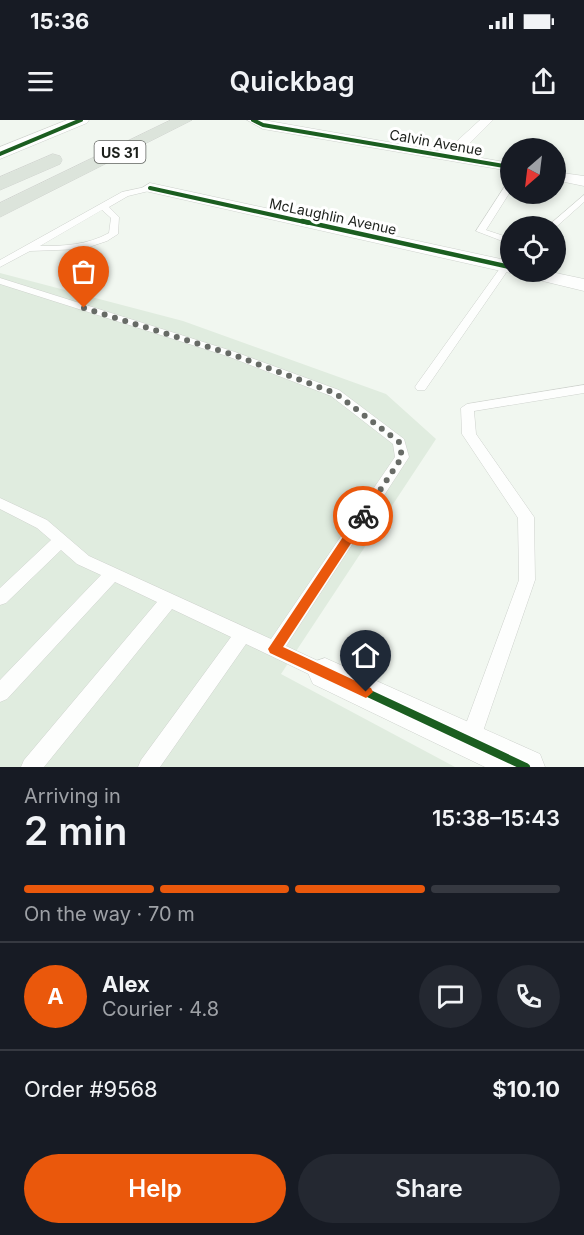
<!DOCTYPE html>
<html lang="en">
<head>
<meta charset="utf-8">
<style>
	:root { --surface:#171b24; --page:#242831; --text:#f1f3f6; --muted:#9ea1a6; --line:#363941; --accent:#ea580c }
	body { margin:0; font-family:Inter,sans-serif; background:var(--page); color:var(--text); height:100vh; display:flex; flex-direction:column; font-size:22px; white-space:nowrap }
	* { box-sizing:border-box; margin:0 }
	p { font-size:20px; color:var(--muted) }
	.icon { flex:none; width:33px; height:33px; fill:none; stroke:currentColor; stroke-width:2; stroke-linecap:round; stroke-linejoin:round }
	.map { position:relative; height:647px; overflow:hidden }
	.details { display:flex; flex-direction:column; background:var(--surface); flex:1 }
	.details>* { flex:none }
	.needle { width:39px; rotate:208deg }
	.fabs { position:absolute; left:500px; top:18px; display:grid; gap:12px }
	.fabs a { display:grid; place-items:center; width:66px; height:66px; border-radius:50%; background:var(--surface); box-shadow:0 3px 9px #0003; font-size:30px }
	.pin { position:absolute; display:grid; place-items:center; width:51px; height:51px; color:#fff; margin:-62px -26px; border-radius:50% 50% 50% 0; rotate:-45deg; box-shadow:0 0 6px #0007 }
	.pin .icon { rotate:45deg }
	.courier { position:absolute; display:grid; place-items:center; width:60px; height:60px; margin:-30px; border:4px solid #ea580c; border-radius:50%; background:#fff; color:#222; box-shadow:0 2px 8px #0007 }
	.overview em { font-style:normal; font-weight:600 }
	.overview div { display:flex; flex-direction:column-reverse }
	.overview { display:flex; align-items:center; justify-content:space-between; height:102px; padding:0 24px }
	h1 { font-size:39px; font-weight:600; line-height:45px }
	.bar { display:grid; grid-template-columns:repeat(4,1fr); gap:9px 6px; align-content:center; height:72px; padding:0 24px }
	.bar i { height:8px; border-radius:4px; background:var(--line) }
	.bar .selected { background:var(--accent) }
	.bar p { grid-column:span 4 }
	.line { display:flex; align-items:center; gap:15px; padding:0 24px; border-top:2px solid var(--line) }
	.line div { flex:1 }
	.round { display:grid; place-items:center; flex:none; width:63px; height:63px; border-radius:32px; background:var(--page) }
	.button { display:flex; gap:12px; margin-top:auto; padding:12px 24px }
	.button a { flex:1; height:69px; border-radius:36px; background:var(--accent); color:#fff; font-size:24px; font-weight:600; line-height:69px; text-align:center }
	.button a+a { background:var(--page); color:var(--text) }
	.status { display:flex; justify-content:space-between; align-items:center; height:42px; padding:0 30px; background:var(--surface); direction:ltr }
	.status svg { height:16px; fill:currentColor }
	header { display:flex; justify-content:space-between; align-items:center; height:78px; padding:0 24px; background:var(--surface); font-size:27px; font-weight:600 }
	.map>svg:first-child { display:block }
</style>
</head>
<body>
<div class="status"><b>15:36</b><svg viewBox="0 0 49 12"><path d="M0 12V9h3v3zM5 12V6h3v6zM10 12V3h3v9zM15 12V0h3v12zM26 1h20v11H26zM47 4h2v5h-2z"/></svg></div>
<header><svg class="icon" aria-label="menu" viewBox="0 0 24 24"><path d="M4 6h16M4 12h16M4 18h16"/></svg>Quickbag<svg class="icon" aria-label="share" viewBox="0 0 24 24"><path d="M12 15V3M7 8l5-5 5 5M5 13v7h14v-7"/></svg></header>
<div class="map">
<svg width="584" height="647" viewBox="0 0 584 647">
	<rect width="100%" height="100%" fill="#f1f7f0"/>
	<path fill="#e0ecdf" d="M 0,153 L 183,201 L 386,274 L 436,319 L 281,554 L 455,647 L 0,647 Z"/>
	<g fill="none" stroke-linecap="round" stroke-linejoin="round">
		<defs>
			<path id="lane" d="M 507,63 L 510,63 L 510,72 L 486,110 L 510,118 L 510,124 L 476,111 Z
				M 150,66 L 153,66 L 153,70 L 128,76 L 109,87 L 119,97 L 118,114 L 107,121 L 83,129 L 30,131 L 0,147 L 0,140 L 122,72 ZM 102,90 L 111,98 L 109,113 C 87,125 65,126 40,126 Z
				M 584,75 L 584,82 L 555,108 L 548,106 Z
				M 506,143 L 509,144 L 510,147 L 425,270 L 417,270 L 415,267 L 417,264 L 503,144 Z
				M 0,158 L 235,232 L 339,270 L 404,319 L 409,337 L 286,526 L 331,547 L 334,553 L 331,559 L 325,561 L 319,559 L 246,524 L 160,647 L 138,647 L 141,640 L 231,517 L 172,489 L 44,647 L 21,647 L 24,640 L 157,482 L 115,462 L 7,579 L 0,582 L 0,560 L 101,455 L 77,444 L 61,430 L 6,483 L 0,485 L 0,468 L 51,420 L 37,408 L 0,389 L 0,378 L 47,400 L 89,436 L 271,519 L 395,337 L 393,324 L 331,276 L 227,236 L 0,164 Z
				M 584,265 L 584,273 L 474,291 L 476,314 L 534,397 L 535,460 L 480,620 L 477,627 L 470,629 L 463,627 L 460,620 L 519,460 L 518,398 L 462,314 L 461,288 L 467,284 Z"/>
			<path id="street" d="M 247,0 L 263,0 L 445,32 L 480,0 L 493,0 L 459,34 L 510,43 L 510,51 L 263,9 Z
				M 555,52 L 584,56 L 584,66 L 555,60 Z
				M 150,63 L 510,141 L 510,152 L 514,152 L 510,153 L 145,71 L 142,68 Z
				M 520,152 L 551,152 L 584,159 L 584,171 L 522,156 Z
				M 325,538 L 540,634 L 545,647 L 485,647 L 313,564 L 308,553 L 313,542 Z"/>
			<path id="secondary" d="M 67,0 L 89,0 L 87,3 L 0,39 L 0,27 Z"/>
			<path id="highway" d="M 171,0 L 192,0 L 0,97 L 0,83 Z
				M 53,34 L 60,36 L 62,40 L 60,44 L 0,70 L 0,57 Z"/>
		</defs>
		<use href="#lane" stroke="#ced2cd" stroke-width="1"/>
		<use href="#street" stroke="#ced2cd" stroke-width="1"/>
		<use href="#secondary" stroke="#ced2cd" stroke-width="1"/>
		<use href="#highway" stroke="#d1d4d0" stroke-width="1"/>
		<use href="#lane" fill="#fdfefd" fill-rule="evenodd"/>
		<use href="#street" fill="#fdfefd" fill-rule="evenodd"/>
		<use href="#secondary" fill="#fdfefd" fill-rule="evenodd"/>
		<use href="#highway" fill="#dce4db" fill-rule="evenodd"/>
		<defs>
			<path id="cycleway-far2" d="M 253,0 L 263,5 L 510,47
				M 0,34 L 81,0
				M 150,68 L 309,103"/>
			<path id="cycleway-far1" d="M 302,101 L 510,147"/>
			<path id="cycleway" d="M 325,553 L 526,647"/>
		</defs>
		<use href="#cycleway-far2" stroke="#fff" stroke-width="6"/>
		<use href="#cycleway-far1" stroke="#fff" stroke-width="8"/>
		<use href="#cycleway" stroke="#fff" stroke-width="11"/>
		<use href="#cycleway-far2" stroke="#1b5e20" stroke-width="4"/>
		<use href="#cycleway-far1" stroke="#1b5e20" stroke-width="4.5"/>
		<use href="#cycleway" stroke="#1b5e20" stroke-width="8"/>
	</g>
	<path fill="#ea580c" d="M 363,392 L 367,393 L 367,399 L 283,527 L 371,568 L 373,572 L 366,578 L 270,533 L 268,529 L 359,393 Z"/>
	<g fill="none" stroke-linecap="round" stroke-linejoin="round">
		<path stroke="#676b66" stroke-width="6" stroke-dasharray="0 10.8" d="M 84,188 L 231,234 L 335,273 L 399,322 L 402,337 L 363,396"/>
	</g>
	<g text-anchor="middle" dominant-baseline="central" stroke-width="6" stroke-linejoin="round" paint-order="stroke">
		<g font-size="14" fill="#1c201b" stroke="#fff">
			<text transform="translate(436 22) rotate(10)">Calvin Avenue</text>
			<text transform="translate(333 96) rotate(12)">McLaughlin Avenue</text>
		</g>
		<rect fill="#fff" stroke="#60635f" stroke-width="1.5" x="94.5" y="21" width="51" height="22" rx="4.5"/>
		<g font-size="14" font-weight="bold" fill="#1c201b">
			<text x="120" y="32">US 31</text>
		</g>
	</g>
</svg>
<div class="fabs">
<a><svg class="needle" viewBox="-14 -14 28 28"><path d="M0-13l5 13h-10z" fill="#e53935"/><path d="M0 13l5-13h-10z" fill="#9ea1a6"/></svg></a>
<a><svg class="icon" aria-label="locate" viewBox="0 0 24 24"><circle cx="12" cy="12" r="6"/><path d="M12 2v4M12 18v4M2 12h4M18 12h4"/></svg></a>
</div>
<div class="pin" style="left:84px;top:188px;background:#ea580c"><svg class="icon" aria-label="bag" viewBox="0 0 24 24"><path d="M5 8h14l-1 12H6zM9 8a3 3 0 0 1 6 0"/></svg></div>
<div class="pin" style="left:366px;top:572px;background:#1f2937"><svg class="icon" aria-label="home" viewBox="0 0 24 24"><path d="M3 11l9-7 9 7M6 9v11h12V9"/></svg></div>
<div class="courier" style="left:363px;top:396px"><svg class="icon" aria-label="bike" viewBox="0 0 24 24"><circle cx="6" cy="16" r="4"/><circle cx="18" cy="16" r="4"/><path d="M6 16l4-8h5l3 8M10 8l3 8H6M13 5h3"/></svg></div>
</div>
<section class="details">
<div class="overview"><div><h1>2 min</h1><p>Arriving in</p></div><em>15:38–15:43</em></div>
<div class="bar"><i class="selected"></i><i class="selected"></i><i class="selected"></i><i></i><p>On the way · 70 m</p></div>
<div class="line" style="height:108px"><b class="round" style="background:var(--accent);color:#fff">A</b><div><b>Alex</b><p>Courier · 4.8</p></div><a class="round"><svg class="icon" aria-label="chat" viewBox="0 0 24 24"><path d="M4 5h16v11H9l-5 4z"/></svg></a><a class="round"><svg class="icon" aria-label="phone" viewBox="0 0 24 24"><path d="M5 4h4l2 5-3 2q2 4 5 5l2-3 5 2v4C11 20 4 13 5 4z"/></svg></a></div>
<div class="line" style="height:78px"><div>Order #9568</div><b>$10.10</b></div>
<div class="button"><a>Help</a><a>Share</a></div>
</section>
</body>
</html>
